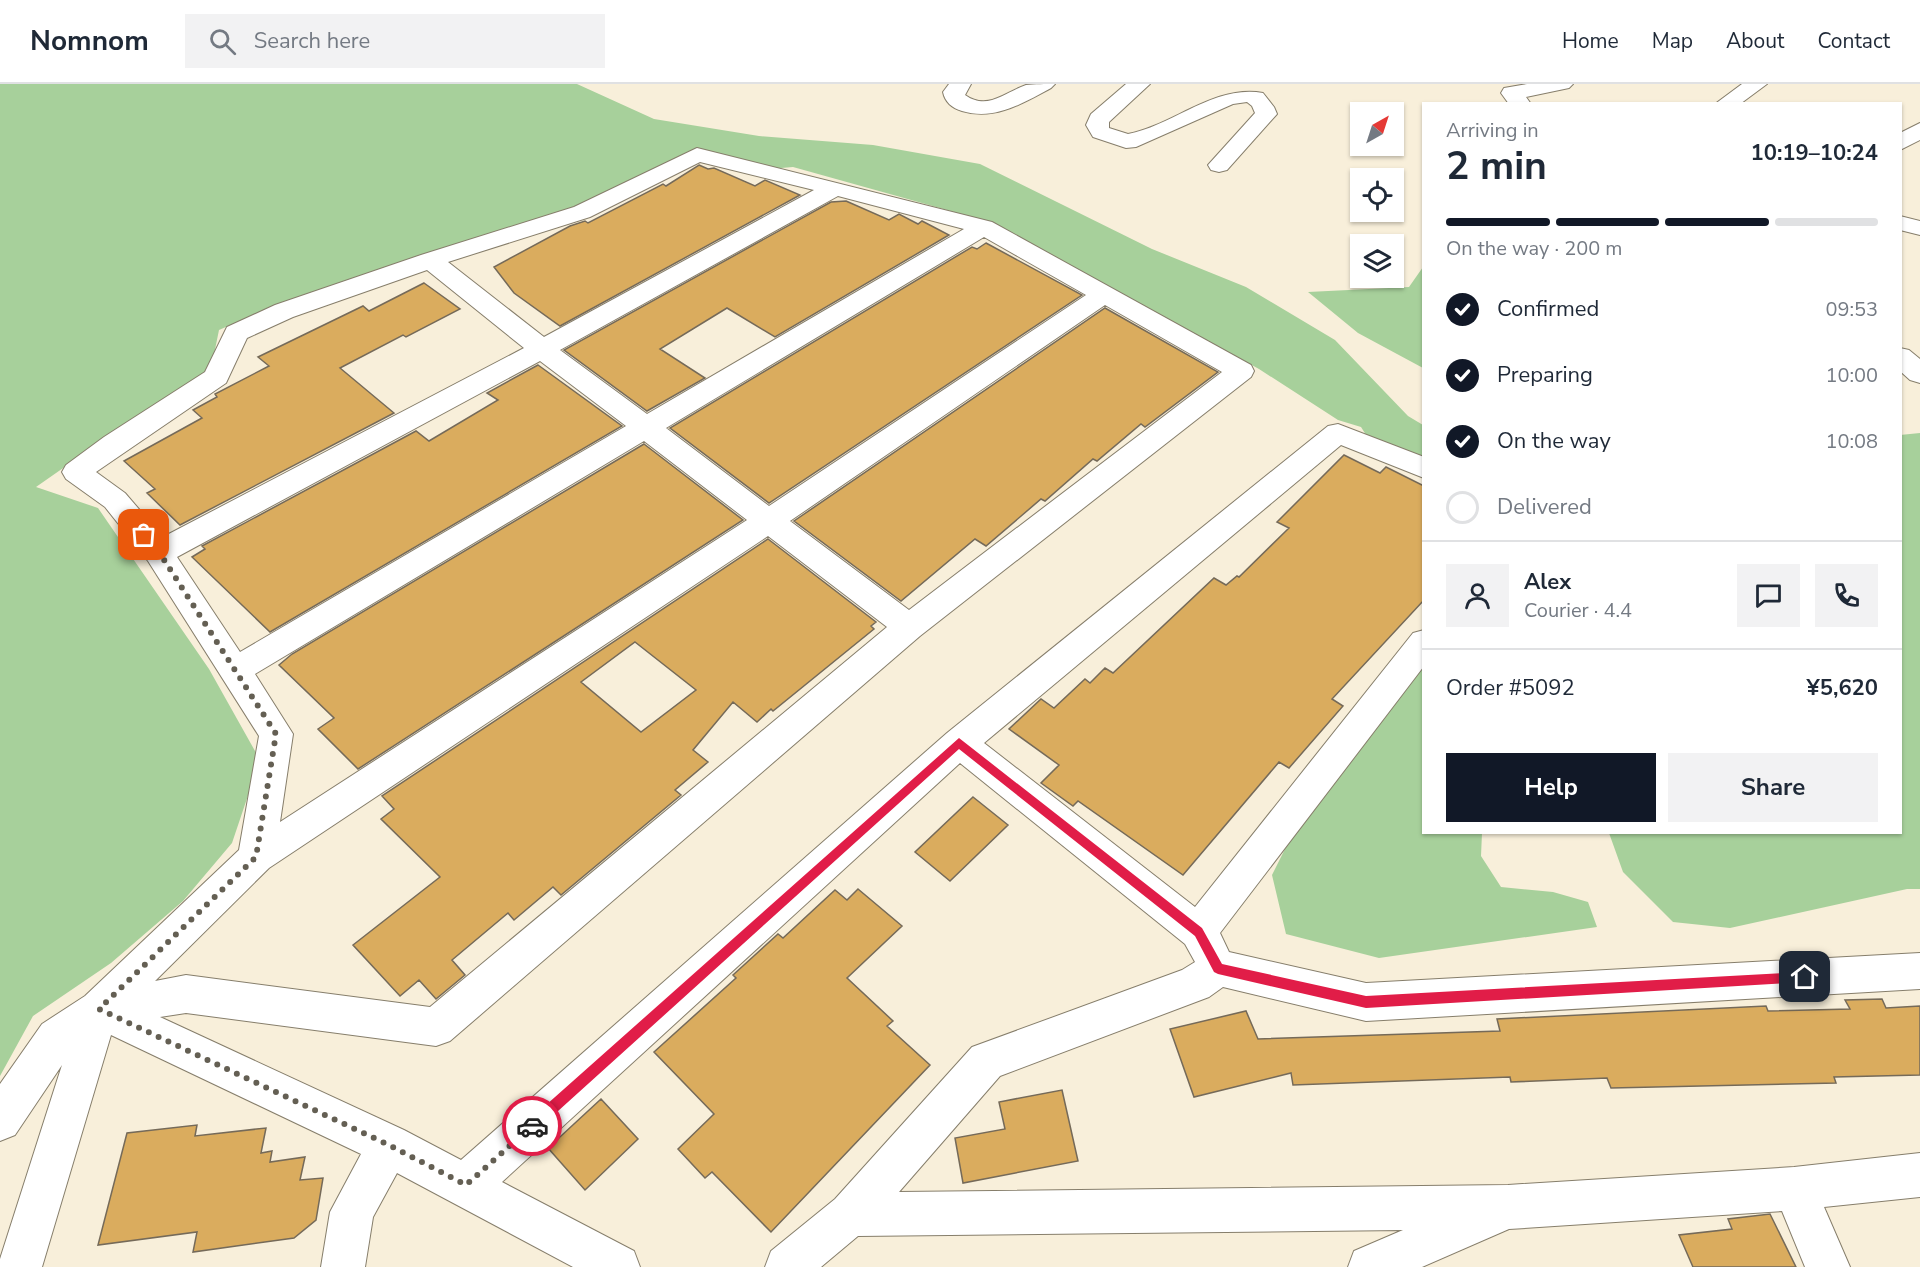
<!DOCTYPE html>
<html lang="en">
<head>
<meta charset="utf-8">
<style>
	:root { --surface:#fff; --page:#f2f2f3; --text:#1f2937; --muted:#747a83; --line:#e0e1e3; --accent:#111827 }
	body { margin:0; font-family:"Nunito Sans",sans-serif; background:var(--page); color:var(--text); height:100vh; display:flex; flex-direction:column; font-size:22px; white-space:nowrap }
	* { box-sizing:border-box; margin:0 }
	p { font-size:20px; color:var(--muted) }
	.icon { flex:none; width:33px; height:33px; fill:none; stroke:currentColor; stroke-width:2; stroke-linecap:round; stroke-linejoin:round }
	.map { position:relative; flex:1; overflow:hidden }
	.details { position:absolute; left:1422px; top:18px; width:480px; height:732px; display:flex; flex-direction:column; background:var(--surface); border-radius:0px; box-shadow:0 2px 4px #0004 }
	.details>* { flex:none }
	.needle { width:39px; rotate:39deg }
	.fabs { position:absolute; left:1350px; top:18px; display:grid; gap:12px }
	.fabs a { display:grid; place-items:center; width:54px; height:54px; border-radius:0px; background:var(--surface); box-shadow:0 2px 4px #0004; font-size:30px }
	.pin { position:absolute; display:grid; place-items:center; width:51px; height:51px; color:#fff; margin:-26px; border-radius:12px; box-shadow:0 3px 9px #0006 }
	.courier { position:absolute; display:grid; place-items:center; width:60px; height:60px; margin:-30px; border:4px solid #e11d48; border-radius:50%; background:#fff; color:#222; box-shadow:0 2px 8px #0007 }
	.overview em { font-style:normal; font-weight:700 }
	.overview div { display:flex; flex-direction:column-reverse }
	.overview { display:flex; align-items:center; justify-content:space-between; height:102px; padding:0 24px }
	h1 { font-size:39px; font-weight:700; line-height:45px }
	.bar { display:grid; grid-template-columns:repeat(4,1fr); gap:9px 6px; align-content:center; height:72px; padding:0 24px }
	.bar i { height:8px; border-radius:4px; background:var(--line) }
	.bar .on { background:var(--accent) }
	.bar p { grid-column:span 4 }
	.line { display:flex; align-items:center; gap:15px; padding:0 24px; border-top:2px solid var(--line) }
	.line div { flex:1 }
	.round { display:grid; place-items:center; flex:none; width:63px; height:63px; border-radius:0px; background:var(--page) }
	ol { padding:0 24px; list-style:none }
	li { display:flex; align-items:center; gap:18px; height:66px }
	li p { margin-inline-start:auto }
	li .icon { padding:6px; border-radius:50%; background:var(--accent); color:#fff; stroke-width:4 }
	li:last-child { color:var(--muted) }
	li i { width:33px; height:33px; border:3px solid var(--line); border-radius:50% }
	.button { display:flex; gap:12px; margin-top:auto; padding:12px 24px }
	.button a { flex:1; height:69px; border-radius:0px; background:var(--accent); color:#fff; font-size:24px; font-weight:700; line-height:69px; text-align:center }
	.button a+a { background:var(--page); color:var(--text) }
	header { display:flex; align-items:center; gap:36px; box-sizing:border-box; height:84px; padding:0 30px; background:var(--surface); border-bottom:2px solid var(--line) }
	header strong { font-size:28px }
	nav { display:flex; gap:33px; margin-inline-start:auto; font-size:21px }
	.search { width:420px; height:54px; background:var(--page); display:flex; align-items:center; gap:15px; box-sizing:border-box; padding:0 21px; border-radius:0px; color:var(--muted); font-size:22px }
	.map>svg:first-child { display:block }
</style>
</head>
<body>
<header>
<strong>Nomnom</strong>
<div class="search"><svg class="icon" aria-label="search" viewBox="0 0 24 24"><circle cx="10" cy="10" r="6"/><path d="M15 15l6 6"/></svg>Search here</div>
<nav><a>Home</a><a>Map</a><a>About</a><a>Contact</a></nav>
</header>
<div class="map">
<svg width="1920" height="1183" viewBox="0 0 1920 1183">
	<rect width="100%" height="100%" fill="#f8efda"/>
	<path fill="#a7d09b" d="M 0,0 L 577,0 L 654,35 L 759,52 L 873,61 L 980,80 L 1152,165 L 1246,203 L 1335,256 L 1408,332 L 1423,341 L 1423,376 L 1368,354 L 1361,343 L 1338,336 L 1259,285 L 990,138 L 793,83 L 769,85 L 695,66 L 580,122 L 276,221 L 219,246 L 210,290 L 109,352 L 36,403 L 98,424 L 209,585 L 260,676 L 232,759 L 183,817 L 111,879 L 33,932 L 0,992 Z
		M 1423,183 L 1423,284 L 1358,249 L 1308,208 L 1409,203 Z
		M 1920,349 L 1920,805 L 1907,805 L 1730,844 L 1673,838 L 1623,788 L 1609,749 L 1900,748 L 1900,351 Z
		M 1423,584 L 1424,748 L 1482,749 L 1481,772 L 1501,803 L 1553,808 L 1588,818 L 1597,843 L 1379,874 L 1286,850 L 1272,791 L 1295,745 L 1407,594 Z"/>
	<path fill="#daac5e" stroke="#756a59" stroke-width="1.5" fill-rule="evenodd" d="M 699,81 L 708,85 L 714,84 L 755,102 L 765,96 L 800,111 L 560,242 L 514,209 L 494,183 L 570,142 L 585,137 L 588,139 L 663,100 L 666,102 Z
		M 846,117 L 889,136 L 899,130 L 918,140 L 922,137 L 949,151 L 775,253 L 727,224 L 660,265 L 705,294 L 647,327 L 564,266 L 831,118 Z
		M 986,159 L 1082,211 L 769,419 L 670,344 L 972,163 L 977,165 Z
		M 424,199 L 460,225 L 406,253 L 403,251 L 340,284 L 394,329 L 180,441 L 147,409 L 155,405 L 124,377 L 202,334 L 193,326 L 217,313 L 215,310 L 269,282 L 258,273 L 363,222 L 369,227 Z
		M 1105,224 L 1218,288 L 1145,343 L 1141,340 L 1097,377 L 1093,375 L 1045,417 L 1041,415 L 986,462 L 975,455 L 901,517 L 794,437 Z
		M 538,281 L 622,342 L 270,548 L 192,473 L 205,465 L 202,462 L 416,347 L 429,357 L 498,316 L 487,309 Z
		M 644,360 L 743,436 L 358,685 L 318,645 L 334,634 L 279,581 L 292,570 Z
		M 1344,371 L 1380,389 L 1386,383 L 1424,402 L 1424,516 L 1332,615 L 1343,622 L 1289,684 L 1279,678 L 1183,791 L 1078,717 L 1073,722 L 1041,699 L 1059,681 L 1009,645 L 1041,615 L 1054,624 L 1085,595 L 1090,599 L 1105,584 L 1113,589 L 1214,494 L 1226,501 L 1237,492 L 1239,493 L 1289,444 L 1277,438 Z
		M 768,455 L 876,538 L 871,542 L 874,545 L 773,627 L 771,625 L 757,638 L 733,618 L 693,666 L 708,678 L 675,706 L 681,711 L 561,811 L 553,803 L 514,836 L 508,829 L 452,876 L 465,891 L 436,915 L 419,896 L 400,912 L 353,861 L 440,793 L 381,735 L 394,725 L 382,712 ZM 635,558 L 696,606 L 641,648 L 581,598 Z
		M 973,713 L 1008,741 L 950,797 L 915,768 Z
		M 858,805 L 902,842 L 847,894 L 893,937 L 887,942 L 930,981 L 771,1148 L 712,1088 L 705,1094 L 678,1065 L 714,1030 L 654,968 L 736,894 L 733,891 L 778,850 L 783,854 L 835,806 L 847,816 Z
		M 1882,915 L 1886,924 L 1920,922 L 1920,991 L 1834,993 L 1836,999 L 1611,1004 L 1607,994 L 1511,998 L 1510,993 L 1293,1001 L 1291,989 L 1194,1013 L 1170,945 L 1246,927 L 1258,955 L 1500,947 L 1497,935 L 1766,922 L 1768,927 L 1850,925 L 1845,916 Z
		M 1062,1006 L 1078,1077 L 963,1099 L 955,1054 L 1005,1045 L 999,1018 Z
		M 601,1015 L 638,1055 L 585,1106 L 548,1064 Z
		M 197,1041 L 195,1052 L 266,1044 L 261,1069 L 272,1067 L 270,1078 L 305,1073 L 300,1096 L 323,1094 L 316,1136 L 294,1154 L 193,1168 L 197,1148 L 98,1161 L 127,1049 Z
		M 1770,1130 L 1796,1183 L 1693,1183 L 1679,1151 L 1732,1145 L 1728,1135 Z"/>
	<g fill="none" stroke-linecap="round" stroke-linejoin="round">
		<defs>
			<path id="minor" d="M 949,0 L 971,0 L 965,11 C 988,27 1005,8 1026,1 C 1034,0 1046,0 1055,0 L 1051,4 C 1023,19 995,37 962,27 C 952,24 945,18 943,8 Z
				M 1126,0 L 1150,0 L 1109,38 L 1109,44 L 1128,50 C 1172,42 1215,0 1263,9 L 1274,23 L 1277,30 L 1227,86 L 1219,88 L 1211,86 L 1208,81 L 1255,29 L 1252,22 L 1247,18 L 1233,20 L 1136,63 L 1126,64 L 1093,53 L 1086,41 L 1091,30 Z
				M 1527,0 L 1573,0 L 1569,4 L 1526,13 L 1531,20 L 1509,20 L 1501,9 L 1504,4 Z
				M 1742,0 L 1767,0 L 1740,20 L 1715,20 Z
				M 1920,39 L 1920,56 L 1900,66 L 1900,49 Z
				M 697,64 L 992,138 L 1251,281 L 1254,287 L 1251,293 L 920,552 L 450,957 L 436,962 L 186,929 L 160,933 L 404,1046 L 461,1076 L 947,649 L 1328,342 L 1338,340 L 1424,373 L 1424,394 L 1341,361 L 984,659 L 1195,823 L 1413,549 L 1424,546 L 1424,582 L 1220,849 L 1229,868 L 1366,899 L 1920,869 L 1920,905 L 1366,937 L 1223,903 L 1209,913 L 1000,992 L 899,1108 L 1508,1101 L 1794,1083 L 1920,1069 L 1920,1113 L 1824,1123 L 1850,1183 L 1805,1183 L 1782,1127 L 1509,1145 L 1422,1183 L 1348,1183 L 1354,1167 L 1403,1146 L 858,1152 L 821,1183 L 765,1183 L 771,1167 L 835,1115 L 972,963 L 1182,886 L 1195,878 L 1185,860 L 960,679 L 502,1098 L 634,1167 L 640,1183 L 573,1183 L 397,1089 L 373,1133 L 365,1183 L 321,1183 L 330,1128 L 361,1070 L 111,951 L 42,1183 L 0,1183 L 0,1175 L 62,981 L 15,1051 L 0,1057 L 0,1000 L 42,940 L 85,912 L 239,766 L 259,652 L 148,477 L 105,423 L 66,395 L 62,388 L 66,381 L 104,353 L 205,288 L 227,243 L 275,221 L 421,171 L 574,123 ZM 700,78 L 814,106 L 544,253 L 448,178 L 590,133 ZM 838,112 L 964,145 L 647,330 L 560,266 ZM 984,153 L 1086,211 L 769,422 L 666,344 ZM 427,186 L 524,264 L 163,453 L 125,409 L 96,388 L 226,299 L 247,254 L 293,233 ZM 1105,221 L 1222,288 L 909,526 L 790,437 ZM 540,277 L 626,342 L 240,568 L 177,473 ZM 644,357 L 747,436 L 280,738 L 293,650 L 255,590 ZM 768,452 L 887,543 L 430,923 L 186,891 L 155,897 L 269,784 Z
				M 1900,132 L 1920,137 L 1920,151 L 1900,146 Z
				M 1900,264 L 1909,266 L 1920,275 L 1920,299 L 1910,296 L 1900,287 Z"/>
		</defs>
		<use href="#minor" stroke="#867e6b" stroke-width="2"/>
		<use href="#minor" fill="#fff" fill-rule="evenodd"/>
	</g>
	<path fill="#e11d48" d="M 959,654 L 1202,844 L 1222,880 L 1366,912 L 1805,888 L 1810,893 L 1805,898 L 1366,924 L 1218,890 L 1214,888 L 1195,852 L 959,665 L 537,1046 L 532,1048 L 528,1046 L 526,1042 L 528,1037 Z"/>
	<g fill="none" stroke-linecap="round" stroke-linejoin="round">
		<path stroke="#645f53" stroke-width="6" stroke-dasharray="0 10.8" d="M 144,451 L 159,468 L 276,650 L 256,773 L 99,925 L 389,1061 L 466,1101 L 532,1042"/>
	</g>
</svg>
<div class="fabs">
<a><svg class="needle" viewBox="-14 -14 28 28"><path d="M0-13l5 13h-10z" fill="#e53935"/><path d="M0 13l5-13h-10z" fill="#747a83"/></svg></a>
<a><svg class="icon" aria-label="locate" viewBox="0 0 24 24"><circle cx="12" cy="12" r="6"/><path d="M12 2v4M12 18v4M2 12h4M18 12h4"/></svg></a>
<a><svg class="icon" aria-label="layers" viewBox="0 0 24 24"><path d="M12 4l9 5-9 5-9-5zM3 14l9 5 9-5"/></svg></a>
</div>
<div class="pin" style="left:144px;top:451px;background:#ea580c"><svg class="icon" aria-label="bag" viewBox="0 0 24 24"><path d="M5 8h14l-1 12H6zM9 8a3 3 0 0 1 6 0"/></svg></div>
<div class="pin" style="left:1805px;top:893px;background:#1f2937"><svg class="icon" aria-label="home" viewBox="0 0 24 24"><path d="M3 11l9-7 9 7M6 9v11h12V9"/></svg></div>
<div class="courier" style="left:532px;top:1042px"><svg class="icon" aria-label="car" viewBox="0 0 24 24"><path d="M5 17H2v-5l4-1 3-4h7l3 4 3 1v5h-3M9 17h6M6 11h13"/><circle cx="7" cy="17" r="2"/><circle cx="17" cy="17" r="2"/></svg></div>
<section class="details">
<div class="overview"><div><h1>2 min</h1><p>Arriving in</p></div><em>10:19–10:24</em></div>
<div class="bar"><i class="on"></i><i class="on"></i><i class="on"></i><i></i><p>On the way · 200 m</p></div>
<ol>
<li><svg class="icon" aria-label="check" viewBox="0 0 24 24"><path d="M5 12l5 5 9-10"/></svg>Confirmed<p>09:53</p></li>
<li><svg class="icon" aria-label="check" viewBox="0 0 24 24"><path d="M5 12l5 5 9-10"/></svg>Preparing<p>10:00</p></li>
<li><svg class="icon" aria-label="check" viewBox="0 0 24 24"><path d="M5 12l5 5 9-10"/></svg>On the way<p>10:08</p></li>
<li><i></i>Delivered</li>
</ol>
<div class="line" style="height:108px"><a class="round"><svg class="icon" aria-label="person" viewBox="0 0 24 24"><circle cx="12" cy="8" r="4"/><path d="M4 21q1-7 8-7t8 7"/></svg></a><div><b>Alex</b><p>Courier · 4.4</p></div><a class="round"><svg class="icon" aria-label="chat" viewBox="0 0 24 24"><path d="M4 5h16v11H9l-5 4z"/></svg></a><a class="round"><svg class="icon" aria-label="phone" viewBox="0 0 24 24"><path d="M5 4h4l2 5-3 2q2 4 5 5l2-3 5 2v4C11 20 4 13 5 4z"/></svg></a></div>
<div class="line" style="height:78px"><div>Order #5092</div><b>¥5,620</b></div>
<div class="button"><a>Help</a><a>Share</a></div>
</section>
</div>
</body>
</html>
